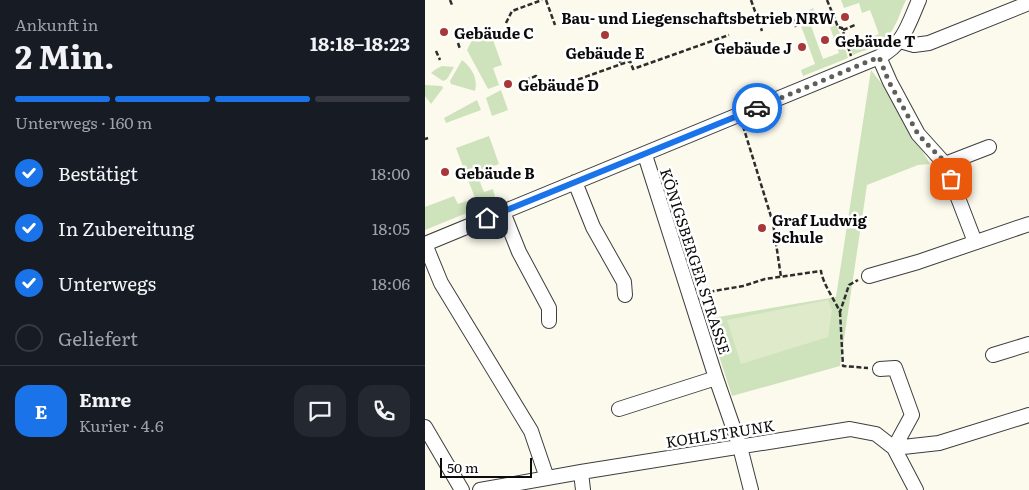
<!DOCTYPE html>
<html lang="de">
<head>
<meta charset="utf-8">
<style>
	:root { --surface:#171b24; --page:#242831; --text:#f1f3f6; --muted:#9ea1a6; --line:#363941; --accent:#1a73e8 }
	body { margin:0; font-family:Literata,serif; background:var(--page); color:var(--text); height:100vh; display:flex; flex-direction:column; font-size:19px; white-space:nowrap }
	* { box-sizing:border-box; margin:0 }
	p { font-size:16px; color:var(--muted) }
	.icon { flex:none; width:28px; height:28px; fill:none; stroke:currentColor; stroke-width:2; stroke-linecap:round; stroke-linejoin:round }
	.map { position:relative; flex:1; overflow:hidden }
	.panel { display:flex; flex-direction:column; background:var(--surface); width:425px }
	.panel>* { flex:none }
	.scale { position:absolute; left:15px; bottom:12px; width:92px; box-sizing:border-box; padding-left:5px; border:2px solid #0b0b0b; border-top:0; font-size:14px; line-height:18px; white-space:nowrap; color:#0b0b0b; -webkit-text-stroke:4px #fff; paint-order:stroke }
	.pin { position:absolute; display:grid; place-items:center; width:42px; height:42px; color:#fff; margin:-21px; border-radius:10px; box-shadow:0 2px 8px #0006 }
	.courier { position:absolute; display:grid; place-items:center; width:50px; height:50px; margin:-25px; border:4px solid #1a73e8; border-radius:50%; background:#fff; color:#222; box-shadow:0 1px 6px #0007 }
	.overview em { font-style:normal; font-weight:700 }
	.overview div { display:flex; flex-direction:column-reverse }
	.overview { display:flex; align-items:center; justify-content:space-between; height:85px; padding:0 15px }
	h1 { font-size:32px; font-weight:700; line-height:38px }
	.bar { display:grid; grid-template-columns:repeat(4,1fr); gap:8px 5px; align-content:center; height:60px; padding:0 15px }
	.bar i { height:6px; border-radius:4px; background:var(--line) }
	.bar .active { background:var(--accent) }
	.bar p { grid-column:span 4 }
	.line { display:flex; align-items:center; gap:12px; padding:0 15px; border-top:1px solid var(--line) }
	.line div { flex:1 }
	.round { display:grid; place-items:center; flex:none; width:52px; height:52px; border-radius:15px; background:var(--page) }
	ol { padding:0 15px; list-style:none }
	li { display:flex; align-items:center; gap:15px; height:55px }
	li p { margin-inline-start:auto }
	li .icon { padding:5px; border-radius:50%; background:var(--accent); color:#fff; stroke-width:4 }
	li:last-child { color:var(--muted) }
	li i { width:28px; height:28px; border:2px solid var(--line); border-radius:50% }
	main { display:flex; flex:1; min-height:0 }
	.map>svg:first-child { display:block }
</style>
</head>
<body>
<main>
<section class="panel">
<div class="overview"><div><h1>2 Min.</h1><p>Ankunft in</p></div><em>18:18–18:23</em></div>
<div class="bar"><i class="active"></i><i class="active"></i><i class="active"></i><i></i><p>Unterwegs · 160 m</p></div>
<ol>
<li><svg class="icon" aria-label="check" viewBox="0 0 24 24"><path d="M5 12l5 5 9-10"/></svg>Bestätigt<p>18:00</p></li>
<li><svg class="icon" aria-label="check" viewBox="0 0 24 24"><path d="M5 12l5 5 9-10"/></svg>In Zubereitung<p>18:05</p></li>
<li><svg class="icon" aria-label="check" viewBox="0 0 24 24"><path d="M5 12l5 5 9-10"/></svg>Unterwegs<p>18:06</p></li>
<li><i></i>Geliefert</li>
</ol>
<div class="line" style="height:90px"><b class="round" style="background:var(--accent);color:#fff">E</b><div><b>Emre</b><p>Kurier · 4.6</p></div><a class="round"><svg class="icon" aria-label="chat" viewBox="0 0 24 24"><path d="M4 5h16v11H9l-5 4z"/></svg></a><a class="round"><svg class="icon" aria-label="phone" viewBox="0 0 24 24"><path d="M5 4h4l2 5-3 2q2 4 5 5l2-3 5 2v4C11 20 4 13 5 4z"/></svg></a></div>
</section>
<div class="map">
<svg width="604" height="490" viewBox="0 0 604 490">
	<rect width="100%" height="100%" fill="#fcfaed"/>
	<path fill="#cee2bb" d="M 416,0 L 481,0 C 474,14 469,36 454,44 C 446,49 437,51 428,55 L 424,43 L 432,40 L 434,42 L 454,34 L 445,10 L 437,13 L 434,3 L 419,8 Z
		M 388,8 L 391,16 L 406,10 L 408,17 L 405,18 L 406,21 L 403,23 L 401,17 L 385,23 L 398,59 L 414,53 L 405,27 L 411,25 L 417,38 L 415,39 L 416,41 L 418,41 L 423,58 L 378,76 L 376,70 L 390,64 L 375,23 L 381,17 L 384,10 Z
		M 64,29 L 77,65 L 68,68 L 74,85 L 63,89 L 42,50 L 48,38 L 51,40 L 62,35 L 61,31 Z
		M 37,60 C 47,68 53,78 50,91 L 26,84 L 25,81 Z
		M 17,66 L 29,67 L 22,79 L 18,81 L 6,73 L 11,69 Z
		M 446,70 L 460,88 L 505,164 L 493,165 L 442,185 L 415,366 L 307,396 L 282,319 L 411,297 Z
		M 0,85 L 17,86 L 18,88 L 6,104 L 0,96 Z
		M 76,90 L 83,110 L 67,116 L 61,98 Z
		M 52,100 L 56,110 L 21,123 L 19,118 Z
		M 64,136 L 74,164 L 60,169 L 63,178 L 55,182 L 59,192 L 68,189 L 71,201 L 0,230 L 0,207 L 29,196 L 33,204 L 50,198 L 31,148 Z"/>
	<path fill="#dfeacb" d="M 403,300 L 407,310 L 403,337 L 316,364 L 302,320 Z"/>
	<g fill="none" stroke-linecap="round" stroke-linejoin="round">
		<defs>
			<path id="minor" d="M 475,41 L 489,45 L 504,43 L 604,3
				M 454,57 L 465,82 L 493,134 L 520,164 L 550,242
				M 220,155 L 291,378 L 315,447 L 326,490
				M 520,164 L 564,147
				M 150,182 L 168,227 L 199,282 L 200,295
				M 78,212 L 94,252 L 124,308 L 124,321
				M 0,244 L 454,57 C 479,44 483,25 494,0
				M 0,244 L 16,283 L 106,431 L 122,478
				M 444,276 L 493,262 L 604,224
				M 568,355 L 604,344
				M 455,369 L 470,368 L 487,415 L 469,448
				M 194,409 L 291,378
				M 0,427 L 37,490
				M 469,448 L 514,443 L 604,415
				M 156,472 L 158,490
				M 55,490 L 156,472 L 425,429 L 451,434 L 469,448 L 491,490"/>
		</defs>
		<use href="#minor" stroke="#3e3e3e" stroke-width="16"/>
		<path stroke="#2d2d2d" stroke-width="2.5" stroke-dasharray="5 2.5" stroke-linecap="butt" d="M 25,0 L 27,5
			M 121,0 L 130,25
			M 326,0 L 337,31
			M 402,0 L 413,27 L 417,28 L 426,56
			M 368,19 L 371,27
			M 81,23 L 87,11 L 117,0
			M 404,25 L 411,22
			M 418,30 L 430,25
			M 33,43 L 35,49
			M 198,49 L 202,62
			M 11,51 L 15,60
			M 191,51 L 196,64
			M 146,82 L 205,61 L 208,69 L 304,35
			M 93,83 L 111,76 L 114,85
			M 318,126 L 348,223 L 356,277
			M 0,139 L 3,138
			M 277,293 L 318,286 L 340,279 L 396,271 C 398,284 409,299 415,312 L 424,285 L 433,280
			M 415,312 L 418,366 L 443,368"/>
		<use href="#minor" stroke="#fff" stroke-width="14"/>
	</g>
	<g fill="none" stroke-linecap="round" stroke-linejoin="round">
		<path stroke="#5f5f5a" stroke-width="5" stroke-dasharray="0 9" d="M 332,108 L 454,57 L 464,82 L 493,134 L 502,144 L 517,159 L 526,179"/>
		<path stroke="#1a73e8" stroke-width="6" d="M 62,218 L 332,108"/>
	</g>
	<g fill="#a83738" stroke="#fff" stroke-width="2">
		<circle cx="420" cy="17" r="5"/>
		<circle cx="19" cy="32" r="5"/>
		<circle cx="180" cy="35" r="5"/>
		<circle cx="400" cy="40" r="5"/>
		<circle cx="377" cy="47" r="5"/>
		<circle cx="83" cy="84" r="5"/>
		<circle cx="20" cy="172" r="5"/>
		<circle cx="337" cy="228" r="5"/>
	</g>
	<g text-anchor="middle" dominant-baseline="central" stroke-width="5" stroke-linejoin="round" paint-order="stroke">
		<g font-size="15" font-weight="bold" fill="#0b0b0b" stroke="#fff" text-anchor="start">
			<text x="410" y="17" text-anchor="end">Bau- und Liegenschaftsbetrieb NRW</text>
			<text x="29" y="32">Gebäude C</text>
			<text x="410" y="40">Gebäude T</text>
			<text x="367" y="47" text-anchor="end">Gebäude J</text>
			<text x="180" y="52" text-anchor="middle">Gebäude E</text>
			<text x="93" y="84">Gebäude D</text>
			<text x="30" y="172">Gebäude B</text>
			<text x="347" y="219">Graf Ludwig<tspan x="347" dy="17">Schule</tspan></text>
		</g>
		<g font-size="15" fill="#0b0b0b" stroke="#fff">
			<text transform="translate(271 261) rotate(72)">KÖNIGSBERGER STRASSE</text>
			<text transform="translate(295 433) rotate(-9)">KOHLSTRUNK</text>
		</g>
	</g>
</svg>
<div class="scale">50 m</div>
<div class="pin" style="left:526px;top:179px;background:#ea580c"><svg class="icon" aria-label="bag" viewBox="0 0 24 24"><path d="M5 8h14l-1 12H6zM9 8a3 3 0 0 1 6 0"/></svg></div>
<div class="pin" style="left:62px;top:218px;background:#1f2937"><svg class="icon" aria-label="home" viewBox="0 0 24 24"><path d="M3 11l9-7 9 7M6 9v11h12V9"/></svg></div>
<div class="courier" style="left:332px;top:108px"><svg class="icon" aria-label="car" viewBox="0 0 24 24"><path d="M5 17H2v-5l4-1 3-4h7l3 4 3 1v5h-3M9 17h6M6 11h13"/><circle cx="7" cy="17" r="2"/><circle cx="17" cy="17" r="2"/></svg></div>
</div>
</main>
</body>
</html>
